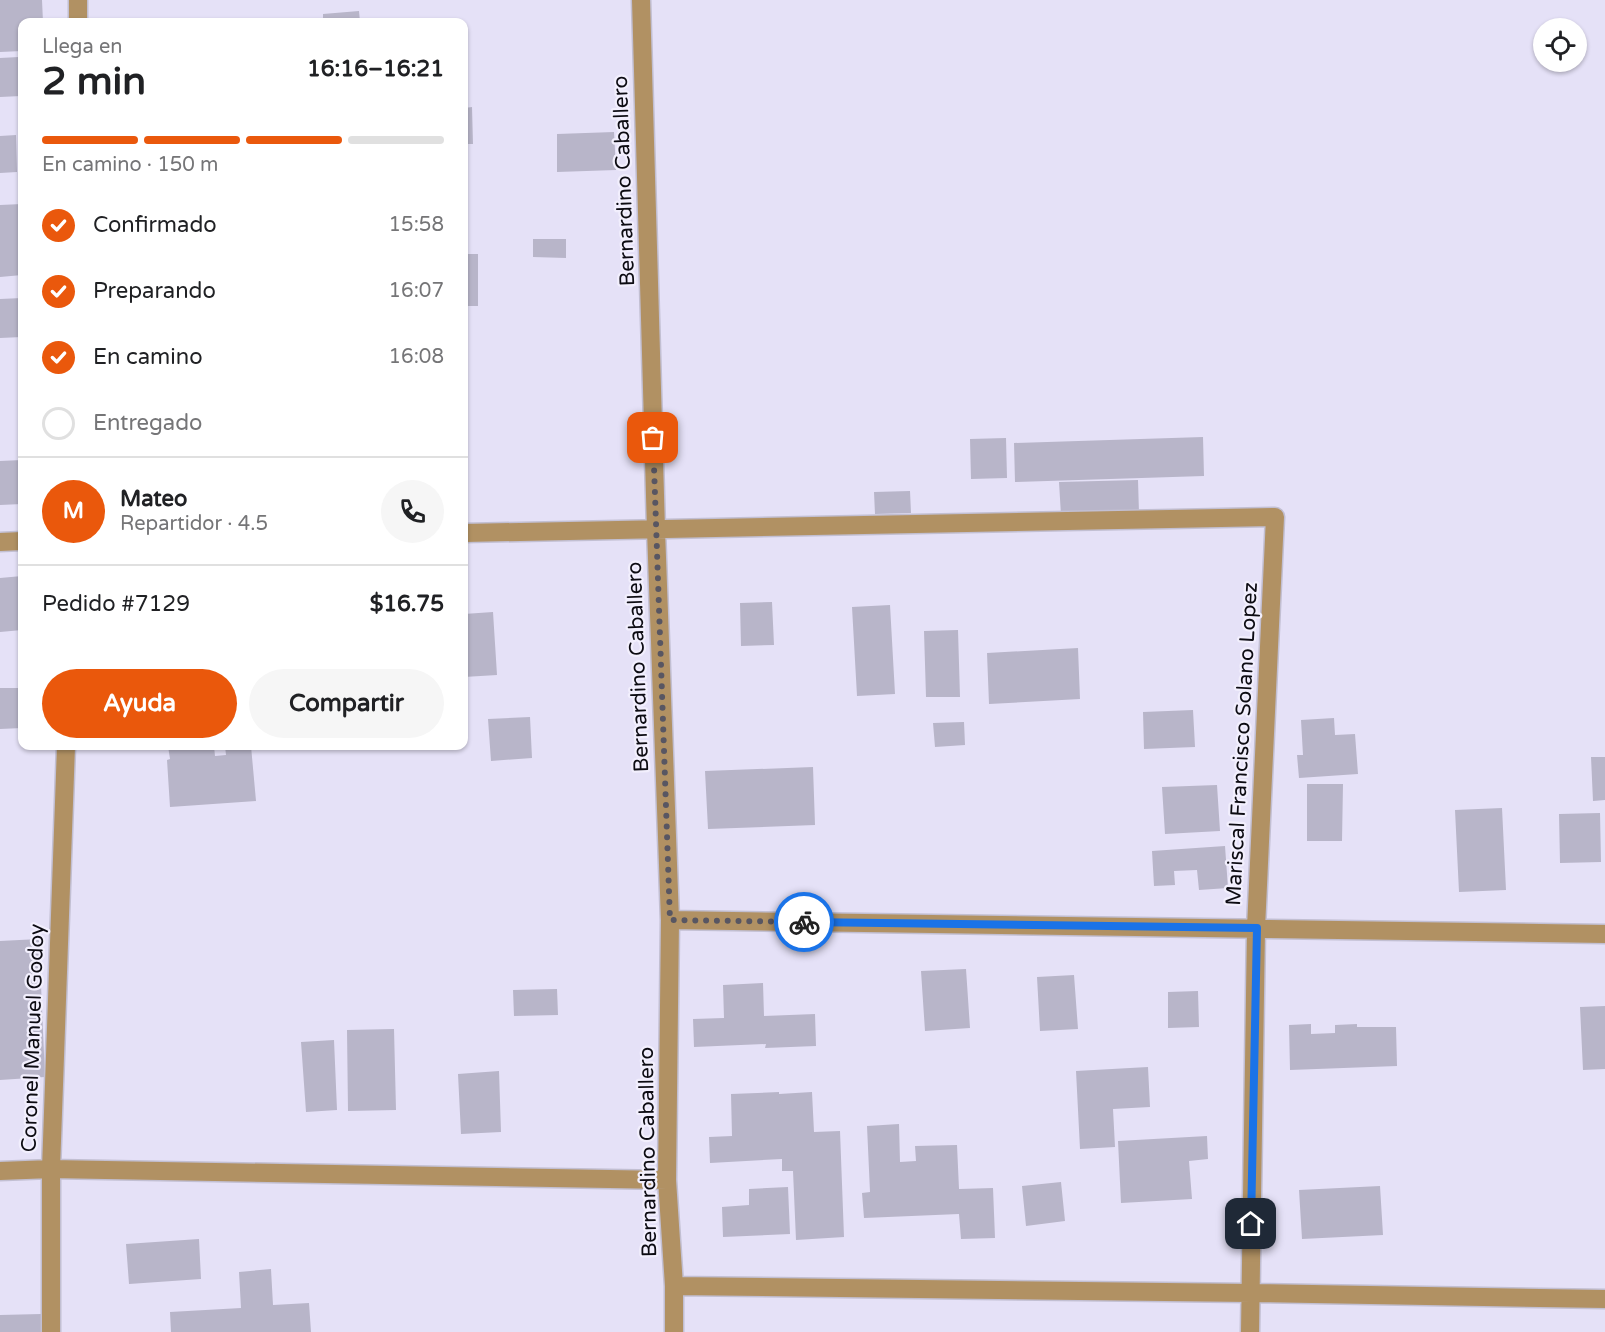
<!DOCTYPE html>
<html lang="es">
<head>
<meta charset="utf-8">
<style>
	:root { --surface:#fff; --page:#f6f6f6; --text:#202124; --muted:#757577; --line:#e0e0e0; --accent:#ea580c }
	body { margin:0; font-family:"Varela Round",sans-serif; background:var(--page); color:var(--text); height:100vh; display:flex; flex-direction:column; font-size:22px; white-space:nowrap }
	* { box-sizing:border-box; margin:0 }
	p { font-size:20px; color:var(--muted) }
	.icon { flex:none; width:33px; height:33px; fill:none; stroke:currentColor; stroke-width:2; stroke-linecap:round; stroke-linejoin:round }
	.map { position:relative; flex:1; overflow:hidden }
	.side { position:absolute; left:18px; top:18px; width:450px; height:732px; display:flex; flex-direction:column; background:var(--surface); border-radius:12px; box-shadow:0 2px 4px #0004 }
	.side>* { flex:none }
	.tools { position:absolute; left:1533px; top:18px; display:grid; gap:12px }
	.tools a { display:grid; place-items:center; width:54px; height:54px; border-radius:50%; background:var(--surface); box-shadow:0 2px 4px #0004; font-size:30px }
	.pin { position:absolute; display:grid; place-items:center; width:51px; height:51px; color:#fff; margin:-26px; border-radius:12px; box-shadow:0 3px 9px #0006 }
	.courier { position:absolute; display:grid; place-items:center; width:60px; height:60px; margin:-30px; border:4px solid #1a73e8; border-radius:50%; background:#fff; color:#222; box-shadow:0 2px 8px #0007 }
	.head em { font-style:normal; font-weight:700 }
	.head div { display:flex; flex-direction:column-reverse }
	.head { display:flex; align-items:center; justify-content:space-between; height:102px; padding:0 24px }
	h1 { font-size:39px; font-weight:700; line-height:45px }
	.bar { display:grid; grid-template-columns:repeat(4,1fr); gap:9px 6px; align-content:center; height:72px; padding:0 24px }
	.bar i { height:8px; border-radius:4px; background:var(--line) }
	.bar .on { background:var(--accent) }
	.bar p { grid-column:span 4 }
	.line { display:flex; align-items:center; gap:15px; padding:0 24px; border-top:2px solid var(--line) }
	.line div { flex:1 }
	.round { display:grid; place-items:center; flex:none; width:63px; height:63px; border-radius:32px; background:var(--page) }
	ol { padding:0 24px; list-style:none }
	li { display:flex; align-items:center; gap:18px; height:66px }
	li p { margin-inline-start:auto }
	li .icon { padding:6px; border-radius:50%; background:var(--accent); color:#fff; stroke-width:4 }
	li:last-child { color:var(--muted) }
	li i { width:33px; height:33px; border:3px solid var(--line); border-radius:50% }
	.action { display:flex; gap:12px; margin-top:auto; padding:12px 24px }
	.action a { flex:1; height:69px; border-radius:36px; background:var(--accent); color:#fff; font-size:24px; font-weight:700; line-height:69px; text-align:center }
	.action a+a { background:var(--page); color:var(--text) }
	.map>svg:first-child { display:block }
</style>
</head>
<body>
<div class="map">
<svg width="1605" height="1332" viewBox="0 0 1605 1332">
	<rect width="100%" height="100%" fill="#e5e1f7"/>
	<path fill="#b8b5c9" d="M 0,0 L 42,0 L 43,22 L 22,22 L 22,51 L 0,52 Z
		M 359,11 L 360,22 L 323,22 L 323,14 Z
		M 19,57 L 21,96 L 0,97 L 0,58 Z
		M 472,107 L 473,144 L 464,144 L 464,108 Z
		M 614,132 L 616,170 L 557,172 L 557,134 Z
		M 16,135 L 17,172 L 0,173 L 0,136 Z
		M 22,204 L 22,275 L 0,277 L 0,205 Z
		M 533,239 L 566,239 L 566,258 L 533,257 Z
		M 464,254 L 478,254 L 478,306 L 464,306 Z
		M 22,298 L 22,337 L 0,338 L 0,299 Z
		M 1203,437 L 1204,476 L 1015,482 L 1014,443 Z
		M 1006,438 L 1007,478 L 971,479 L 970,439 Z
		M 22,460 L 22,504 L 0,505 L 0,461 Z
		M 1138,480 L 1139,513 L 1061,515 L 1059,482 Z
		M 910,491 L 911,513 L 875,514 L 874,492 Z
		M 22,576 L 22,630 L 0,632 L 0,578 Z
		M 772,602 L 774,645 L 741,646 L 740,603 Z
		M 890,605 L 895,694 L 857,696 L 852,607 Z
		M 493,612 L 497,675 L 464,677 L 464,614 Z
		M 958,630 L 960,697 L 926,697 L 924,631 Z
		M 1078,648 L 1080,699 L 989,704 L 987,653 Z
		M 0,688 L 22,688 L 22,728 L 0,729 Z
		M 1193,710 L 1195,747 L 1144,749 L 1143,712 Z
		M 530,717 L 532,758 L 491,761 L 488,719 Z
		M 1334,718 L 1335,735 L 1355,734 L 1358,774 L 1299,778 L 1297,755 L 1303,755 L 1301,720 Z
		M 964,722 L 965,745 L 935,747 L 933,723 Z
		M 168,746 L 214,746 L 215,756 L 226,755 L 225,746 L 251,746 L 256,801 L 170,807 L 167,760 L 170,759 Z
		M 1591,757 L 1605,757 L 1605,800 L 1593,801 Z
		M 813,767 L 815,825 L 708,829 L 705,771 Z
		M 1307,784 L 1343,784 L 1342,841 L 1307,841 Z
		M 1217,785 L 1220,831 L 1165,834 L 1162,787 Z
		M 1502,808 L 1506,890 L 1459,892 L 1455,810 Z
		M 1600,813 L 1601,862 L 1560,863 L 1559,814 Z
		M 1225,846 L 1228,888 L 1199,890 L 1197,870 L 1174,871 L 1175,885 L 1154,886 L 1152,851 Z
		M 39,939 L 45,1077 L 0,1080 L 0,941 Z
		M 966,969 L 970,1028 L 925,1031 L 921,971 Z
		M 1074,975 L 1078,1029 L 1040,1031 L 1037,977 Z
		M 763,983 L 764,1016 L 815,1014 L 816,1046 L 765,1048 L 766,1044 L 694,1047 L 693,1019 L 724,1018 L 723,985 Z
		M 557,989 L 558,1015 L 514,1016 L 513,990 Z
		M 1198,991 L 1199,1027 L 1168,1028 L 1168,992 Z
		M 1605,1006 L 1605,1069 L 1583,1070 L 1580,1007 Z
		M 1311,1024 L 1311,1034 L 1335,1033 L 1335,1025 L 1357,1024 L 1357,1027 L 1396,1027 L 1397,1066 L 1290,1070 L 1289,1025 Z
		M 394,1029 L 396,1110 L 348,1111 L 347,1030 Z
		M 334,1040 L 337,1110 L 306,1112 L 301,1042 Z
		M 1148,1067 L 1150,1107 L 1113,1109 L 1115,1147 L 1080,1149 L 1076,1071 Z
		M 499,1071 L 501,1132 L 461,1134 L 458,1074 Z
		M 779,1092 L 779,1094 L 812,1092 L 814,1132 L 840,1131 L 844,1237 L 796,1240 L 793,1171 L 782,1171 L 782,1159 L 710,1163 L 709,1137 L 732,1136 L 731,1094 Z
		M 899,1124 L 900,1162 L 916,1161 L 915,1146 L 957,1145 L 959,1189 L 993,1188 L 995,1238 L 961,1239 L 959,1214 L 864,1218 L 862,1193 L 870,1192 L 867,1126 Z
		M 1207,1136 L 1208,1159 L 1189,1161 L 1192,1199 L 1121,1203 L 1118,1141 Z
		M 1061,1182 L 1065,1221 L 1026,1226 L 1022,1186 Z
		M 1380,1186 L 1383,1235 L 1302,1239 L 1299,1190 Z
		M 788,1187 L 790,1234 L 723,1237 L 722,1207 L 749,1205 L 749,1189 Z
		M 199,1239 L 201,1279 L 129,1284 L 126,1244 Z
		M 271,1269 L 273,1305 L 309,1303 L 311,1332 L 171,1332 L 170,1312 L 241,1308 L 239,1272 Z
		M 41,1314 L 42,1332 L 0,1332 L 0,1315 Z"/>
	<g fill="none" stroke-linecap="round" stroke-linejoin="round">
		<defs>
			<path id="street" d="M 641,0 L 656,530 L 670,920 L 667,1180 L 674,1286 L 674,1332
				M 78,22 L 78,0
				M 464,533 L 1275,517 L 1256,928 L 1250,1332
				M 0,542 L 22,541
				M 670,920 L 1605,934
				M 0,1171 L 51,1169 L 667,1180
				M 674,1286 L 1250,1293 L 1605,1299
				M 51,1332 L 51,1169 L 66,746"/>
		</defs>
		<use href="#street" stroke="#c2bfd2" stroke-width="21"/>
		<use href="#street" stroke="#b19163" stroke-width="18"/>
	</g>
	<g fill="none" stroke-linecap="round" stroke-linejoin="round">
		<path stroke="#585662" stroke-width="6" stroke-dasharray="0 10.8" d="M 653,438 L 670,920 L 804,922"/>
		<path stroke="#1a73e8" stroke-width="8" d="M 804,922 L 1257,928 L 1251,1224"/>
	</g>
	<g text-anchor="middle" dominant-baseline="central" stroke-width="4.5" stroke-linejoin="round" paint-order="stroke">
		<g font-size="21" fill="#0c0b12" stroke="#f2effd">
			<text transform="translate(624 181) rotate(-92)">Bernardino Caballero</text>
			<text transform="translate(638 667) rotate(-92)">Bernardino Caballero</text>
			<text transform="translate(1242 744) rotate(-87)">Mariscal Francisco Solano Lopez</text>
			<text transform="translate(33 1038) rotate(-88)">Coronel Manuel Godoy</text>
			<text transform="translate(648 1152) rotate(-91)">Bernardino Caballero</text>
		</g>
	</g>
</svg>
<div class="tools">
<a><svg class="icon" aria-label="locate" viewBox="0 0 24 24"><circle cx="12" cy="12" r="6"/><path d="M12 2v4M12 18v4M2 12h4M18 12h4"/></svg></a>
</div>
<div class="pin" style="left:653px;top:438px;background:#ea580c"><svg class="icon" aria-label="bag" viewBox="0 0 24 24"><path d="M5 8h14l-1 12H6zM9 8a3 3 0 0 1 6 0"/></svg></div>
<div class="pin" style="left:1251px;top:1224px;background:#1f2937"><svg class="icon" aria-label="home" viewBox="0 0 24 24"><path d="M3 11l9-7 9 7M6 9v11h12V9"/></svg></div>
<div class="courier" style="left:804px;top:922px"><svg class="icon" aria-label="bike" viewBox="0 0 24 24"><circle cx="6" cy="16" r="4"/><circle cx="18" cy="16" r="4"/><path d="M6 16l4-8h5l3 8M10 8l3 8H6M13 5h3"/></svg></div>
<section class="side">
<div class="head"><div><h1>2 min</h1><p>Llega en</p></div><em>16:16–16:21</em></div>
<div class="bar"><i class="on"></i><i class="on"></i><i class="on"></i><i></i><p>En camino · 150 m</p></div>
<ol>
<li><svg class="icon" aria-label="check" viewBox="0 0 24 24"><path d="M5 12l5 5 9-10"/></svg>Confirmado<p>15:58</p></li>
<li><svg class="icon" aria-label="check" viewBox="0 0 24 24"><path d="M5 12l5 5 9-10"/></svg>Preparando<p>16:07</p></li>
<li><svg class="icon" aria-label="check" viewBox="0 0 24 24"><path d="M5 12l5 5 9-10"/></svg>En camino<p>16:08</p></li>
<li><i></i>Entregado</li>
</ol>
<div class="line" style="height:108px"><b class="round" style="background:var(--accent);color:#fff">M</b><div><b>Mateo</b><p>Repartidor · 4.5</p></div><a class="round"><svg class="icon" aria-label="phone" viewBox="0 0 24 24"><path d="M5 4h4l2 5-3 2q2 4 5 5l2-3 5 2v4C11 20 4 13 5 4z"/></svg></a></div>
<div class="line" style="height:78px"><div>Pedido #7129</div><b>$16.75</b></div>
<div class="action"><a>Ayuda</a><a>Compartir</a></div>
</section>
</div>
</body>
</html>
